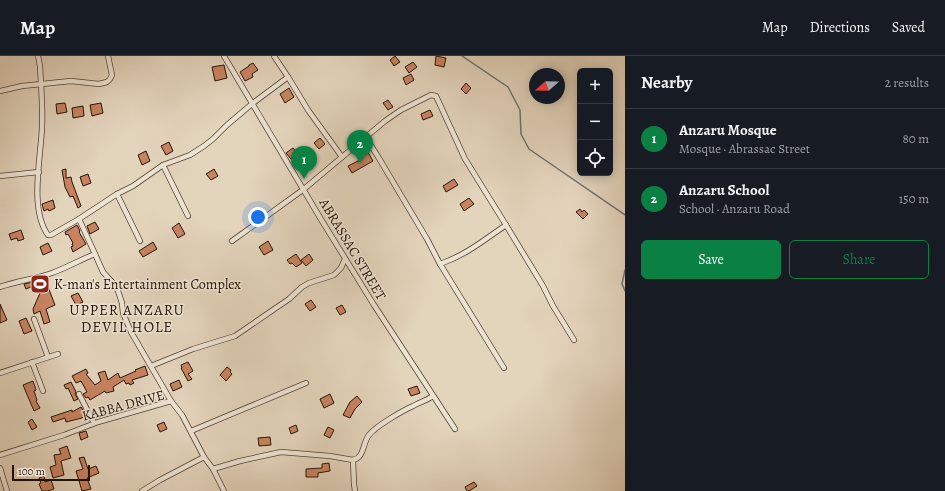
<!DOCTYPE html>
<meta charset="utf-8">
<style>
body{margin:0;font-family:Alegreya,serif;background:#20242c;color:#f1f3f6}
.controls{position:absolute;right:12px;top:12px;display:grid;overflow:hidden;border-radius:6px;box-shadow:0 2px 10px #0003}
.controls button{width:36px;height:36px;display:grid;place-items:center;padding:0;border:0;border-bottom:1px solid #363941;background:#171b24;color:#f1f3f6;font:20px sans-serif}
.compass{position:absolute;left:529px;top:12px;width:36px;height:36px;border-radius:50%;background:#171b24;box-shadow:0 2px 10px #0003;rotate:250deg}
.scale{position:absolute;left:12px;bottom:10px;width:78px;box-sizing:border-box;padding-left:4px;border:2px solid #261205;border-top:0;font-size:11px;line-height:14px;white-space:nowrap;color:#261205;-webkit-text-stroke:3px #ede3d3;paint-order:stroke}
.you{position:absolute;left:258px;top:161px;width:14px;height:14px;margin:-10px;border:3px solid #fff;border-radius:50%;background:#1a73e8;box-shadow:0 0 0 6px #1a73e833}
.badge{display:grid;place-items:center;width:26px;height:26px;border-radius:50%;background:#0b8043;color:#fff;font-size:13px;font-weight:700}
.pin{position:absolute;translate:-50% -33px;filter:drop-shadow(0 1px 2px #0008)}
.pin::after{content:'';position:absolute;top:21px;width:14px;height:12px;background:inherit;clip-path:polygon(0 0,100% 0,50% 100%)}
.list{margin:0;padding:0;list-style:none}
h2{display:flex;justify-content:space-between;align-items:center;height:52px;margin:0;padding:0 16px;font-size:17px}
h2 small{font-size:13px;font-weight:400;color:#9ea1a6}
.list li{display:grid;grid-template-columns:26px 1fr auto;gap:12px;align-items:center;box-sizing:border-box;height:60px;padding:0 16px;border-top:1px solid #363941}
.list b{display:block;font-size:15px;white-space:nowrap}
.list p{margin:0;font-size:13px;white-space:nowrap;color:#9ea1a6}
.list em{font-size:13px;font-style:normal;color:#9ea1a6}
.actions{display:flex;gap:8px;padding:12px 16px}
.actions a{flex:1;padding:9px 0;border:1px solid #0b8043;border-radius:6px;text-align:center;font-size:14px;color:#0b8043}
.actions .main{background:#0b8043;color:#fff}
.icon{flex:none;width:22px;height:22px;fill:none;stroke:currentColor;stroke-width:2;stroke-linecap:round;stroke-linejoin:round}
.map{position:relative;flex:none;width:625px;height:435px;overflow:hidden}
header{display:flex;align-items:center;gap:24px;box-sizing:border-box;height:56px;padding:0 20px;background:#171b24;border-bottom:1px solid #363941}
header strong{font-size:19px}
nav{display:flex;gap:22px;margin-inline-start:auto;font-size:14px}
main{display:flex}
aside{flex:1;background:#171b24}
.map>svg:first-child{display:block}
</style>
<header>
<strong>Map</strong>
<nav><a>Map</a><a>Directions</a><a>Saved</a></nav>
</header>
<main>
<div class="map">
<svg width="625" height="435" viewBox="0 0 625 435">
<rect width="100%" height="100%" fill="#e3d4bc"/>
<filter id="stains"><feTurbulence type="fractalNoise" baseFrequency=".005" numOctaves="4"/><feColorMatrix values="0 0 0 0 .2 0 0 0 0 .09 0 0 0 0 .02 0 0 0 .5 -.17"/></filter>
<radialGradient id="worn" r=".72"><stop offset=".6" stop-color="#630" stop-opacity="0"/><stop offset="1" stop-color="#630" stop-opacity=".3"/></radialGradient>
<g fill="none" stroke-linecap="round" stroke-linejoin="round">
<g stroke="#6a7472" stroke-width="1.5">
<path d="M462,0L508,31L520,54L521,78L529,93L625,159"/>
<path d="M625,214L622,228L625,235"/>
</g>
</g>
<g fill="#c7835f" stroke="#261205">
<path d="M395,0L400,6L394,10L390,4Z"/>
<path d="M436,0L446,2L444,11L435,9Z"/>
<path d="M413,6L417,11L409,17L405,11Z"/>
<path d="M253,7L258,14L252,18L253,21L245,25L240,16L249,10V9Z"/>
<path d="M224,9L227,22L215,25L212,11Z"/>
<path d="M411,18L414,24L406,29L403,22Z"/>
<path d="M466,27L471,32L466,38L461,33Z"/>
<path d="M289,32L294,41L285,47L280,38Z"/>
<path d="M388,44L393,51L388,54L383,47Z"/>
<path d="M65,47L67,56L57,58L56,48Z"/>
<path d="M101,47L103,57L92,60L90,49Z"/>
<path d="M83,50L84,60L73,62L72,52Z"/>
<path d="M430,54L433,60L423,64L421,58Z"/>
<path d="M320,82L325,88L319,93L314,87Z"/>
<path d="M169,86L173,95L166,99L161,90Z"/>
<path d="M364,89L373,105L352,117L348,110L362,103L357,93Z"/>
<path d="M293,92L298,98L291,103L286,97Z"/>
<path d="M146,95L150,105L142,109L138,99Z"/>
<path d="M66,113V122L71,121L72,126L81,150L78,152L73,140L70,141L65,131L62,114Z"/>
<path d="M214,113L218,120L211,124L206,118Z"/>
<path d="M88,118L91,127L83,130L80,121Z"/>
<path d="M454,123L458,129L446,136L443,130Z"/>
<path d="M469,142L474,148L464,155L460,148Z"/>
<path d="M53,144L55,152L49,155L48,153L44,155L42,148Z"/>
<path d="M580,153L582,156L584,154L588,158L583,163L576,156Z"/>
<path d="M95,166L99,173L90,178L87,170Z"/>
<path d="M179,167L185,178L178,182L172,172Z"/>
<path d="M77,169L80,175L79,176L86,188L73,196L71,191L73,190L72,188L73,187L68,178L66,179L65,176Z"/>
<path d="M21,174L24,183L18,185L17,182L11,184L9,178Z"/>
<path d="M268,185L273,194L264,199L259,191Z"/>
<path d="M153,186L157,193L143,201L139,195Z"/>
<path d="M48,187L52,195L43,199L40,191Z"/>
<path d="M296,198L302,207L296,211L292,207L290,208L287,204Z"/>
<path d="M309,198L313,204L306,210L301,204Z"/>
<path d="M45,223L55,249L46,253L50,266L44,268L40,255L34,258L33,253L40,237L37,228L26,233L24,228Z"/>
<path d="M78,237L83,246L76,249L71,240Z"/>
<path d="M311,244L316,251L310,255L305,248Z"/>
<path d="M0,248L7,264L0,267Z"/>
<path d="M342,249L346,256L340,259L336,252Z"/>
<path d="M26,262L32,275L24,278L19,265Z"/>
<path d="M188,306L193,315L188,318L192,323L188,325L181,312H182L181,309Z"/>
<path d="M145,310L148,319L132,324L134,327L130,329L129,327L126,328L124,324L113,331L114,335L106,337L105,335L90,344L88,341L86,342L83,338L87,336L81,325L76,327L72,320L86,313L88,317L86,318L95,329L101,325L98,317L105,315L108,324L118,317L120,322L136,315L135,314Z"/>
<path d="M227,311L231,314L230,316L232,318L226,325L220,319Z"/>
<path d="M179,324L182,331L173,335L170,328Z"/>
<path d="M33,325L36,334L34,335L37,344L36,345L40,352L34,355L23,329Z"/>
<path d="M71,326L76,336L75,338L78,343L74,345L68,332L66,333L64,329Z"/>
<path d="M417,330L420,337L411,340L408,333Z"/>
<path d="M330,338L334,347L324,352L320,343Z"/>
<path d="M357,340L362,346L355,353L350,362L343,359L350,346Z"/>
<path d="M81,351L86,359L82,362L66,366L65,362L53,366L51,361L72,354V356Z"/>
<path d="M32,363L37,371L32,374L28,366Z"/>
<path d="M164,366L167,373L160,376L157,369Z"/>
<path d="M296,369L298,375L291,378L289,372Z"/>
<path d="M328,371L334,374L330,382L324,379Z"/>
<path d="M86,375L88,381L81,384L79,377Z"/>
<path d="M270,381L271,389L259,390L258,382Z"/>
<path d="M67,390L71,402L61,405L64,419L53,422L50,411L56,409L54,399L61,398L59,393Z"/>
<path d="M84,401L88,413L96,410L99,417L87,422L91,433L82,435L76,415L83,413L79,402Z"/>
<path d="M329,407L330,415L318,417V421H306V413L322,412V408Z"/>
<path d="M44,420L45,426L51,424L54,433L48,435H42L39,428L41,427L39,422Z"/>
<path d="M474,426L477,430L469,435H467L465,431Z"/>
</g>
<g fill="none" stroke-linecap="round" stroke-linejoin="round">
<defs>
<g id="minor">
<path d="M38,0L40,10C41,30 43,51 42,71C41,101 29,153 48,179H51L79,163L117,138L133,130L163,109L190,99L204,90L213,83L227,69L253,47L288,21"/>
<path d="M224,0L322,165L374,249L455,373"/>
<path d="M274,0L288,21L308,54L342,101"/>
<path d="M0,35L22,30L61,26L71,25L99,28L107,26L110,23L112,19L108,0"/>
<path d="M366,82L377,99L427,183L440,208C466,199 484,184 506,169"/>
<path d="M163,109L188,160"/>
<path d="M0,120L39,116"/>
<path d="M117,138L140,185"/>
<path d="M232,185L304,133L385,65L401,54L431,39L436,40L465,103L506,169L543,230L553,250L574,284"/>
<path d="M95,198L103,216L114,228L118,235L122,247L123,257L131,276L171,345L182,359L204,401L213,413L240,405L281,396L330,400L353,404"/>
<path d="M440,208L504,312"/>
<path d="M0,231C17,225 35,223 52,217C66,212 80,204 95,198L79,163"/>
<path d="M34,263L48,301"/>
<path d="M32,306L43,335"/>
<path d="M151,310L193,293L235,280L289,243L302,231L309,227L334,219L341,212L345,203"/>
<path d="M0,317L58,298"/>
<path d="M79,338L94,367"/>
<path d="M191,375L306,327"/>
<path d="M0,399L64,379L98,366L171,345"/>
<path d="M353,404C365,401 362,388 369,379C376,370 402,355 413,350C420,346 426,345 433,340"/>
<path d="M353,404L354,428L355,435"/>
<path d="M0,412L7,435"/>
<path d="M213,413L224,435"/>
<path d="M142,435L160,424L204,401"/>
</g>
</defs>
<use href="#minor" stroke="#554233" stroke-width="6"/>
<use href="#minor" stroke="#ede3d3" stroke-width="4.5"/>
</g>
<defs>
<symbol id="stadium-square" viewBox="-11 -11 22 22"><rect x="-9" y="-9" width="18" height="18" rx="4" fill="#8f2418" stroke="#ede3d3"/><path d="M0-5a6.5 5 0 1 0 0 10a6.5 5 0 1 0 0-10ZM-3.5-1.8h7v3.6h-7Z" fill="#fff"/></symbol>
</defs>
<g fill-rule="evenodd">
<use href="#stadium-square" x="29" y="217" width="22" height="22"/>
</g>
<g text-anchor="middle" stroke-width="3" stroke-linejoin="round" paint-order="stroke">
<g font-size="14" fill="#261205" stroke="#ede3d3">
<text transform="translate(353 193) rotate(59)" y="5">ABRASSAC STREET</text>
<text transform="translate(123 349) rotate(-15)" y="5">KABBA DRIVE</text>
</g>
<g font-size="14" fill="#261205" stroke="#ede3d3" text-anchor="start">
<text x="54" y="233">K-man's Entertainment Complex</text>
</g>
<g font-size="15" letter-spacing="1" fill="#261205" stroke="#ede3d3">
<text x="127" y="259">UPPER ANZARU<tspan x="127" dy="17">DEVIL HOLE</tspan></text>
</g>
</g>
<rect width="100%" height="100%" filter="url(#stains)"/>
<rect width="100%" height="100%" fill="url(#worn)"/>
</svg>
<div class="controls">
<button>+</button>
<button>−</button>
<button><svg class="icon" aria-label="locate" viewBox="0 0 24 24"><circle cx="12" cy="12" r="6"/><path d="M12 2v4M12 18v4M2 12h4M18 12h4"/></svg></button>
</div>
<svg class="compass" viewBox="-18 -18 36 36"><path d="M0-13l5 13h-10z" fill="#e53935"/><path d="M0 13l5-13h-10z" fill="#9ea1a6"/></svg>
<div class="scale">100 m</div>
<div class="you"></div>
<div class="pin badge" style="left:304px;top:123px">1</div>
<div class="pin badge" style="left:360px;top:107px">2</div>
</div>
<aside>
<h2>Nearby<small>2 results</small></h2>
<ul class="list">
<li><span class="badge">1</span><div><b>Anzaru Mosque</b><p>Mosque · Abrassac Street</p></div><em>80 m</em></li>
<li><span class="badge">2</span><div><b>Anzaru School</b><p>School · Anzaru Road</p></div><em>150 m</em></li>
</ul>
<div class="actions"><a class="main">Save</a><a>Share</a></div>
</aside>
</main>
